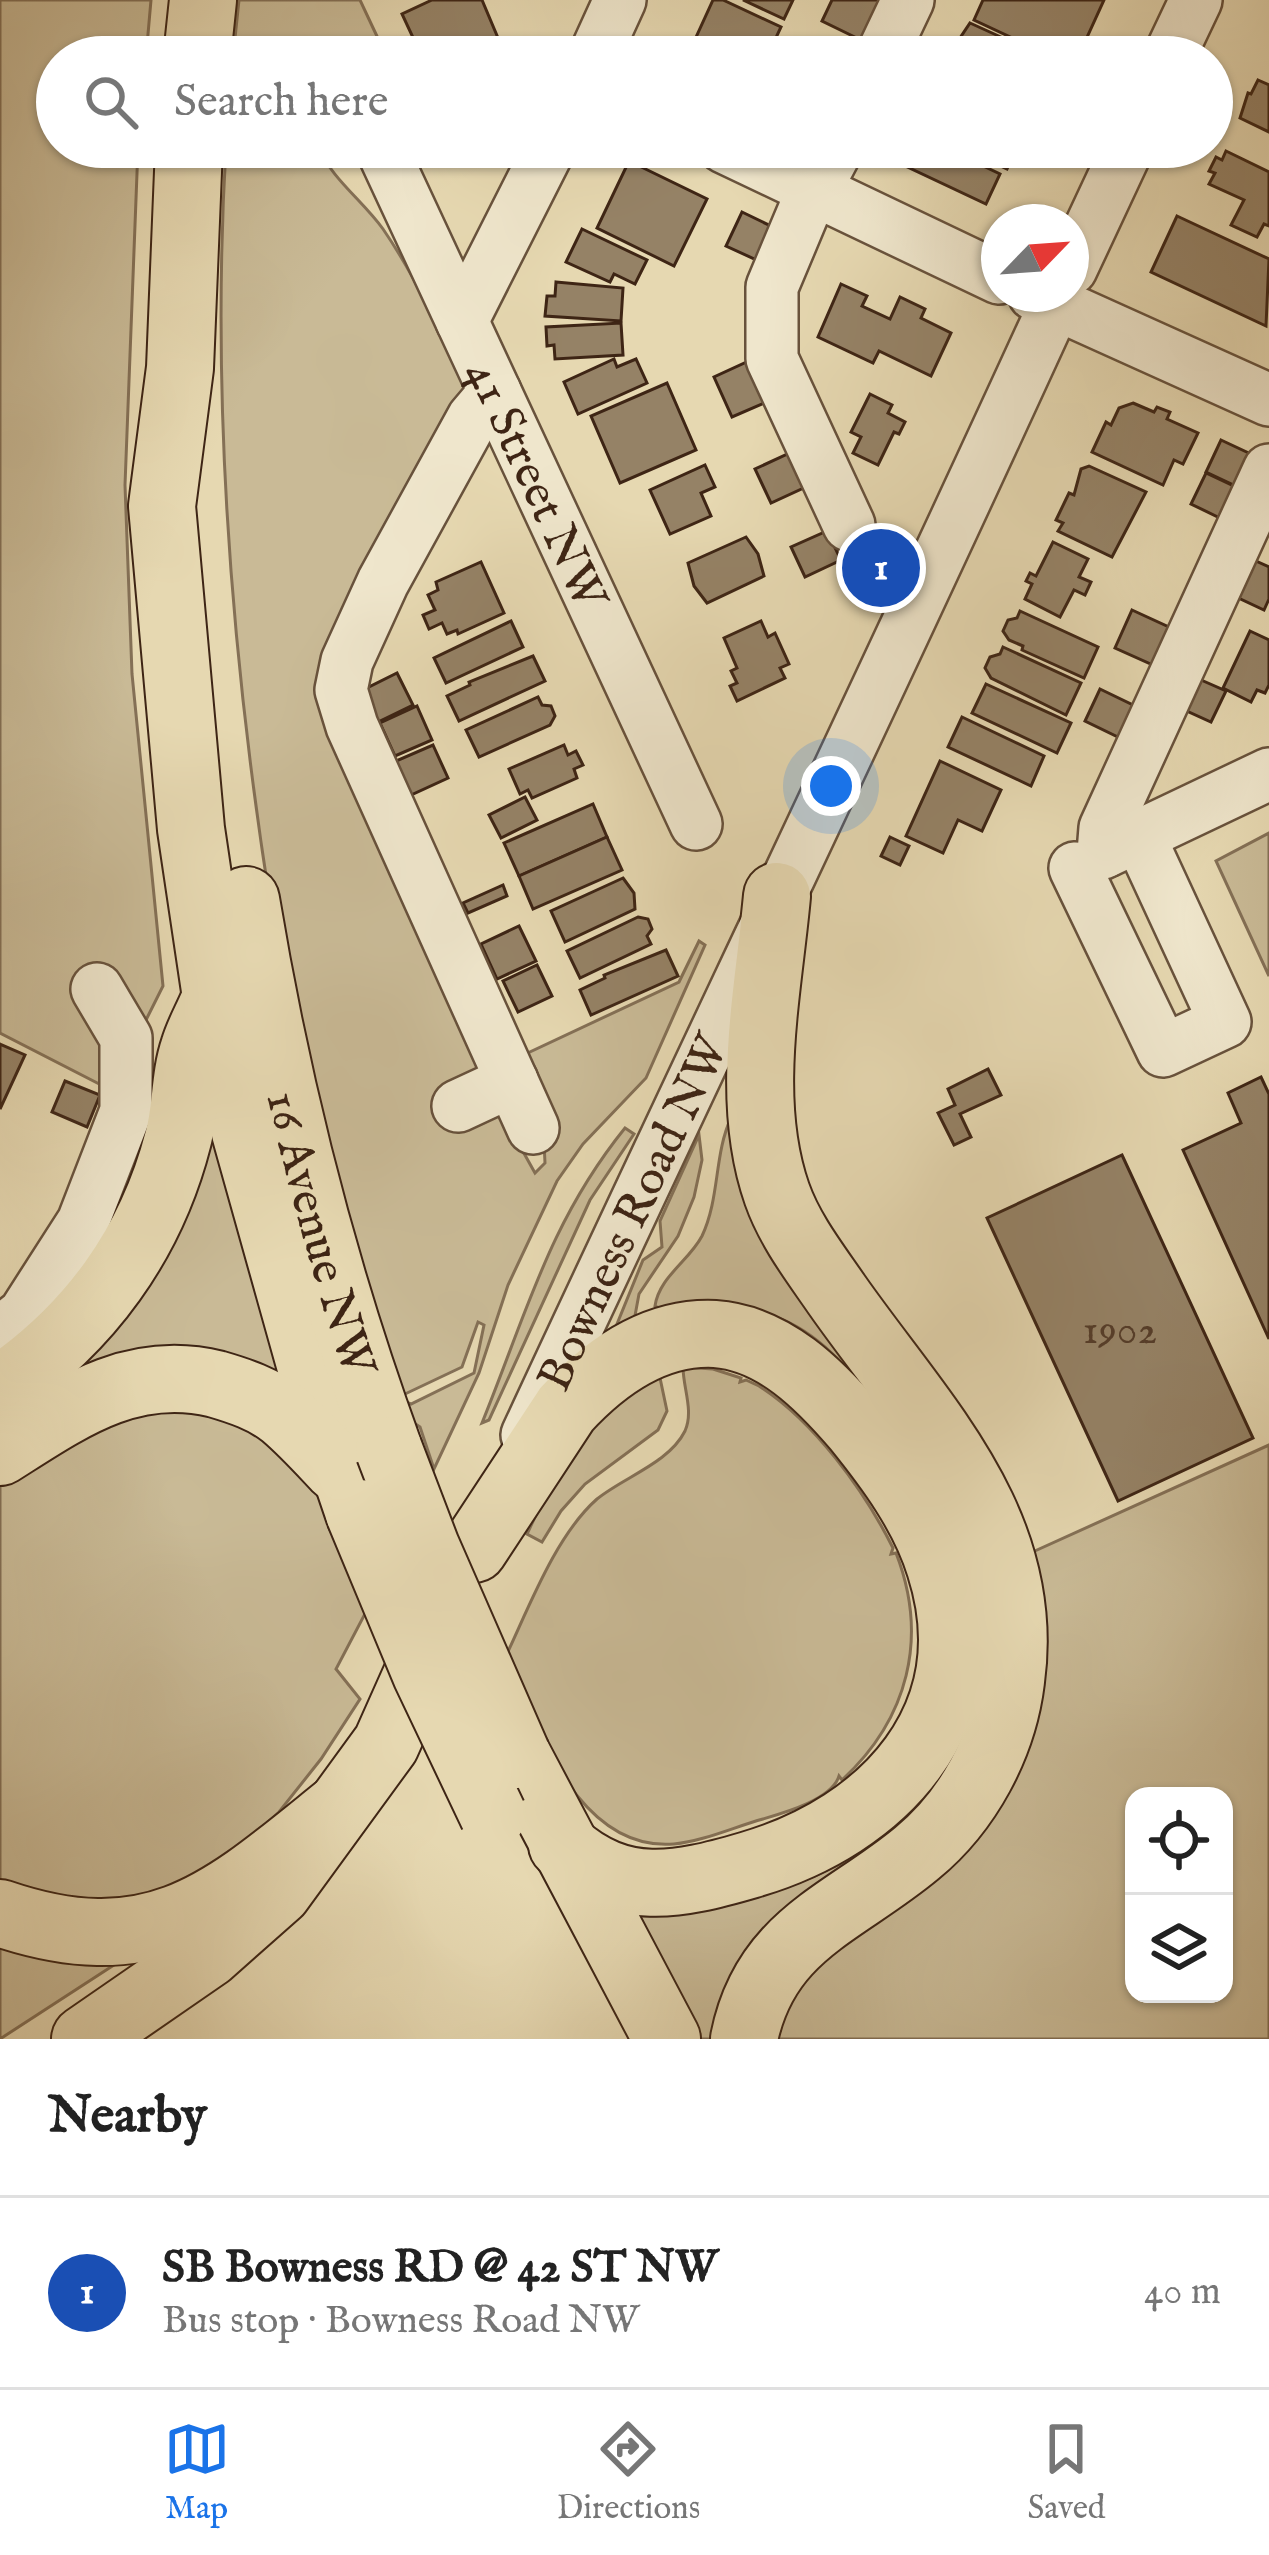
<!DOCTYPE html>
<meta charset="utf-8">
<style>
body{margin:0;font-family:"IM FELL English",serif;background:#f6f6f6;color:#222}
.controls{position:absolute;right:36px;bottom:36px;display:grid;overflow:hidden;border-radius:24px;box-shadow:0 3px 9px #0004}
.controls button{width:108px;height:108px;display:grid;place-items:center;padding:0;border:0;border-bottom:3px solid #e0e0e0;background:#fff;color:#222;font:60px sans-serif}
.compass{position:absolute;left:981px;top:204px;width:108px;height:108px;border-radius:50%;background:#fff;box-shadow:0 3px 9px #0004;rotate:65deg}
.you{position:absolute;left:831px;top:786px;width:42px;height:42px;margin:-30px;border:9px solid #fff;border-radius:50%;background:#1a73e8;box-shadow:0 0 0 18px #1a73e833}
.badge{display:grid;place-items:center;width:78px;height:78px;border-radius:50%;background:#1a73e8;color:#fff;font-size:39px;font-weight:700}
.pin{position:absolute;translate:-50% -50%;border:6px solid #fff;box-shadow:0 3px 12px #0006}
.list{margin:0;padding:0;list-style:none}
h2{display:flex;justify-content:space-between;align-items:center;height:156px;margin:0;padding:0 48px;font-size:51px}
h2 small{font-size:39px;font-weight:400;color:#767676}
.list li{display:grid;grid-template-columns:78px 1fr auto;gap:36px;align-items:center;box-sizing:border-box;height:192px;padding:0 48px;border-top:3px solid #e0e0e0}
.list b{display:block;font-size:45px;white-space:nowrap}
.list p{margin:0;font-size:39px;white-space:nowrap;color:#767676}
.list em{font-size:39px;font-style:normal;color:#767676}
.icon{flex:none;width:66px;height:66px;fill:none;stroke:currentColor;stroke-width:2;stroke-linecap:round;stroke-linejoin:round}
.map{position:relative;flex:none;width:1269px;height:2039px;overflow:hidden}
.search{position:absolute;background:#fff;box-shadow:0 3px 9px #0004;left:36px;right:36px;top:36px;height:132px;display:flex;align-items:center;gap:30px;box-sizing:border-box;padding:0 42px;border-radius:66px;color:#767676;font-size:45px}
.sheet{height:348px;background:#fff}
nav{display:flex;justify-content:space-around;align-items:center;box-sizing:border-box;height:168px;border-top:3px solid #e0e0e0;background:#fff;font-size:33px;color:#767676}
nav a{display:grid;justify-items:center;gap:6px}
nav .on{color:#1a73e8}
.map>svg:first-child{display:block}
</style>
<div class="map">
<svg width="1269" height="2039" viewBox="0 0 1269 2039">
<rect width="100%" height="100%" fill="#e6d8b1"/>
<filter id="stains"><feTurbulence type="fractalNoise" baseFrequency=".00167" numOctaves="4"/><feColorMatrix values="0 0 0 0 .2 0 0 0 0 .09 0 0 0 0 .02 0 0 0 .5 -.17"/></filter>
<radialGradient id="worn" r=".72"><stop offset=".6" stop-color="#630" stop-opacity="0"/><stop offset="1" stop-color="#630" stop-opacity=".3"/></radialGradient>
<g fill="#c9ba96" stroke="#847056" stroke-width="3" fill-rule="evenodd">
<path d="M0,0H151L146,57H57V147H138L125,485L132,674L163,986L111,1090L0,1033Z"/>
<path d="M239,0H360L382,47L371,57H233Z"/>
<path d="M226,147H318C332,179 363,201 383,229C418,280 442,335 467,391L347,642L497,1105L535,1173L545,1163L544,1142L515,1059L679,982L699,941L705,945L646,1078L583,1144L557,1181L508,1285L479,1373L434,1469L420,1427L414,1423L406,1402L411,1404L474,1373L484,1325L478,1322L462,1367L405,1394L403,1399L375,1333L270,902C231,653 211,398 226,147Z"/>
<path d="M1269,833V976L1216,861Z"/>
<path d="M731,1118L885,1412C856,1378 822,1334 778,1318C753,1309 694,1312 664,1310L655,1306C659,1277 689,1261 702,1236C720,1198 714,1154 731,1118Z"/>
<path d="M212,1120L287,1372L37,1392Z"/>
<path d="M625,1128L634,1134L590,1200L489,1420L482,1423C526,1315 549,1222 625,1128Z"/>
<path d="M699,1135L702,1160L694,1197L678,1236L639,1294L634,1321L617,1324L643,1260L662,1247L660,1221Z"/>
<path d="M683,1367L713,1369L741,1378L740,1382L746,1380L759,1386C814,1421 864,1490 893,1548L891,1554L896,1553C929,1638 908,1719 842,1780L839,1776C832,1799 787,1812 763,1819C734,1827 704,1841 674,1844C579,1852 538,1729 504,1660C528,1610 555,1536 597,1499C624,1477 669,1463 685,1431C694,1411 683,1388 683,1367Z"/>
<path d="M651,1373L660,1378L667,1411L658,1430L585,1484L561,1511L542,1542L527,1534L573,1437Z"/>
<path d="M160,1402L265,1432L323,1496L367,1610L336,1669L360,1699L321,1759L279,1812L227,1859L185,1886L87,1906L0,1888V1480L110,1411Z"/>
<path d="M1269,1445V2039H766L784,1993L933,1873L1026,1555ZM1134,1796H1224V1994H1134Z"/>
<path d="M866,1850L873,1859L715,2039H694L637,1916C710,1918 803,1887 866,1850Z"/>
<path d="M0,1939L117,1963L0,2039Z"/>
</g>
<g fill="#958266" stroke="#3e2515" stroke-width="3">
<path d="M432,0H482L498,38L458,57H422L402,14Z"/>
<path d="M713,0H723L781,27L767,57H687Z"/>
<path d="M743,0H793L784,19Z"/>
<path d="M832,0H881L865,42L822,21Z"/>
<path d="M983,0H1104L1078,57H1053L974,20Z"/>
<path d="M970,23L1014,43L1039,57H954V47Z"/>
<path d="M1258,80L1269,85V132L1240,118L1248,93L1251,94Z"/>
<path d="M906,147H943L1000,174L986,204L899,163Z"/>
<path d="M960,147H1017L1007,169Z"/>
<path d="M1226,151L1269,172V226L1264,224L1257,237L1231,225L1244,200L1209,184L1215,173L1209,171L1216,157L1222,160Z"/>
<path d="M629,161L707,199L674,266L597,228Z"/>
<path d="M742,212L779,230L763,263L726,246Z"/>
<path d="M1177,216L1269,259L1266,326L1151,272Z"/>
<path d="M582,229L647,260L635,284L614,274L610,282L566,262Z"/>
<path d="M556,282L623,288L621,321L545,316L547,296H555Z"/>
<path d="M841,284L867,296L862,306L890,319L900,297L925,309L921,318L951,333L931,376L879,351L873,363L818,337Z"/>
<path d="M621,323L623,355L555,359L554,345L547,346L546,327Z"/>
<path d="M614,359L617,367L636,359L647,383L578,414L564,382Z"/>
<path d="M751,360L769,401L732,417L714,377Z"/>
<path d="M667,383L696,450L620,483L591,416Z"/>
<path d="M870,394L892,405L888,413L905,422L899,434L894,432L878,465L853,453L861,437L851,432Z"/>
<path d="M1133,403L1154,412L1157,407L1170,412L1167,419L1198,433L1183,464L1174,460L1163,485L1092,452L1106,422L1111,425L1119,408Z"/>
<path d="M1221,440L1255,456L1240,488L1206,472Z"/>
<path d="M794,451L810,485L771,503L755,469Z"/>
<path d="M705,465L715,487L701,493L711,516L670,534L650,490Z"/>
<path d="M1089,466L1146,492L1112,557L1058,531L1063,523L1056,520L1069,493L1074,495L1081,469Z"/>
<path d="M1206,473L1240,489L1224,520L1191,504Z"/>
<path d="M827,531L841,560L805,577L791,547Z"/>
<path d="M746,537L758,554L764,576L707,603L694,586L688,563Z"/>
<path d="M1053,542L1088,559L1079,577L1091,582L1085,595L1074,590L1060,617L1025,599L1032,584L1026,581L1030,573L1036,576Z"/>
<path d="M1247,557L1269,567V599L1264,610L1230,594Z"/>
<path d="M481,562L504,613L458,634L457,630L447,634L442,623L429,629L423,615L435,610L428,595L438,590L436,582Z"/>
<path d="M1132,610L1171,628L1153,665L1115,648Z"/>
<path d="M1020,611L1098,647L1084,678L1022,650L1023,646L1009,640L1003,631L1008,620L1017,618Z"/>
<path d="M511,621L523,647L446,683L434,658Z"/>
<path d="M761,621L768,637L775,633L789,664L780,668L785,678L737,701L730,686L737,683L731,671L737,668L724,638Z"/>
<path d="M1250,631L1269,640V685L1265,693L1257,690L1251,702L1223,688Z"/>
<path d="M1003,647L1081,683L1066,715L991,678L985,668L990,657L1000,654Z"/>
<path d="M533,656L545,681L459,721L447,696L470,685L469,682Z"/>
<path d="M397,673L413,705L378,722L363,690Z"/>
<path d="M1192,676L1226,691L1211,722L1178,707Z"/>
<path d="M986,684L1071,723L1057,753L972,713Z"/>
<path d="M1100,689L1135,706L1120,738L1085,721Z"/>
<path d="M538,697L542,705L551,706L555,716L550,725L479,757L466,730Z"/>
<path d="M417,706L432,740L395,756L380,723Z"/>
<path d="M962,717L1044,756L1031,786L948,747Z"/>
<path d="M433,745L448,778L411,795L396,761Z"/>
<path d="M564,745L568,755L576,751L583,765L574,769L577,778L532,798L528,790L520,794L509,769Z"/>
<path d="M940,761L1001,790L982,831L958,820L943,853L906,836Z"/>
<path d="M525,797L537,820L501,838L489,815Z"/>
<path d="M593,804L607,837L519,876L504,843Z"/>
<path d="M607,837L622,870L533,909L519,876Z"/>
<path d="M890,837L909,846L900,865L881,856Z"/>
<path d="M623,878L634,893L635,909L565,942L551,911Z"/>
<path d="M503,885L507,896L468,913L463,903Z"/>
<path d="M638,917L648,919L652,929L647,936L651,944L580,978L567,951Z"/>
<path d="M519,926L536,961L497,979L481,944Z"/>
<path d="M666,950L678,976L591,1015L580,990L605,978L604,975Z"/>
<path d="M537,965L552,996L518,1012L503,981Z"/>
<path d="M0,1044L25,1055L0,1109Z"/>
<path d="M988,1069L1001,1095L960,1114L971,1137L954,1145L938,1113L955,1105L948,1089Z"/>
<path d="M1261,1077L1269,1094V1339L1183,1150L1241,1123L1228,1093Z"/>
<path d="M65,1081L100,1095L87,1127L52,1112Z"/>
<path d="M1122,1155L1253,1438L1118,1501L987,1218Z"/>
</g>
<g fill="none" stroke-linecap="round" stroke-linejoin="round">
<defs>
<g id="minor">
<path d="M594,57L620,0"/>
<path d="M881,57L908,0"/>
<path d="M1169,57L1196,0"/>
<path id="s1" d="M381,147L696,824"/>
<path d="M724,147L999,278"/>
<path d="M838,147L803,213L772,287V359L849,525"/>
<path d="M1071,269L1128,147"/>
<path d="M1034,294L1269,400"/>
<path d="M462,321L550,147"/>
<path d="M495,392L473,418L383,582L347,661L341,690L352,726L533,1128"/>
<path d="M1107,851L1269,774"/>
<path d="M1103,853L1105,828L1269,470"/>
<path d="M1075,868L1163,1051L1225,1022L1139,836"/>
<path d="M458,1106L512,1081"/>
<path d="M0,1333L24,1314L83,1222L126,1111V1038L97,989"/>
<path id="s2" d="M527,1435C704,1054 886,676 1060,294"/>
</g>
<path id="major" d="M85,2039L208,1954L278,1892L386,1744L440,1623"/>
<g id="highway">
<path d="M197,57L203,0"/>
<path d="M189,147L180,368L162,506L191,829L216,997L245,1132L317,1389L359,1513"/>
<path id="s3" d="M246,900C277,1087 324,1272 389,1450"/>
<path d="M0,1389C89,1329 151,1244 178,1139C186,1110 184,1077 194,1048C198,1034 206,1020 212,1006"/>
<path d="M0,1452C68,1409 131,1363 216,1384C240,1391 264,1399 284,1415C303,1431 320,1450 337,1468"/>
<path d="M474,1549L566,1409C605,1367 655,1331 715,1334C774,1338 820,1385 856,1427C890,1469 924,1515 940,1567C988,1716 884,1826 749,1865C677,1886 622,1898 562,1845"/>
<path d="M517,1755L667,2039"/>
<path d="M0,1913C155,1966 223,1901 337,1809"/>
<path d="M744,2039C765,1934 844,1914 917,1853C968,1811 1003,1746 1011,1681C1033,1522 921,1415 837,1295C815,1263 790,1231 777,1194C744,1100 768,993 777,896"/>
</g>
</defs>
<use href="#minor" stroke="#68523c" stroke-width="56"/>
<use href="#major" stroke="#3e2515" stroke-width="70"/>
<use href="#highway" stroke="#3e2515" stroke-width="70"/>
<use href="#minor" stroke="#efe6cc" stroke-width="51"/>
<use href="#major" stroke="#e6d8b1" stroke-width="66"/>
<use href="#highway" stroke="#e6d8b1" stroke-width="66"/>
<defs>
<g id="highway-bridge">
<path d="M389,1450L426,1547L517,1755"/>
<path d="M359,1513L426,1674L493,1815"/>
</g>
</defs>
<use href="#highway-bridge" stroke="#3e2515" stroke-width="70" stroke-linecap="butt"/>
<use href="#highway-bridge" stroke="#e6d8b1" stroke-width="66"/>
</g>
<g text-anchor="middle" stroke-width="9" stroke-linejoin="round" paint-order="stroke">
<g font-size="42" fill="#543c29">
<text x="1120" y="1343">1902</text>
</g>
<g font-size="48" fill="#3e2515" stroke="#efe6cc">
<text dy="17" stroke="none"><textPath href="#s1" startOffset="372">41 Street NW</textPath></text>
<text dy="17" stroke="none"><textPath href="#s2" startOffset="246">Bowness Road NW</textPath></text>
<text dy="17" stroke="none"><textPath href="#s3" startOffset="342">16 Avenue NW</textPath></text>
</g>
</g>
<rect width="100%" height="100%" filter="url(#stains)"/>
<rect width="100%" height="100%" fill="url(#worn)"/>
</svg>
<div class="controls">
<button><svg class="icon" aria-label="locate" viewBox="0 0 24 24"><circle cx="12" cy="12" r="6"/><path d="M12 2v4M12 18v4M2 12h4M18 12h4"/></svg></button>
<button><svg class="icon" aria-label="layers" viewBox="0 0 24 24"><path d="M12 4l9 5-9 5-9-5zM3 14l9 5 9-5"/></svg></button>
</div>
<svg class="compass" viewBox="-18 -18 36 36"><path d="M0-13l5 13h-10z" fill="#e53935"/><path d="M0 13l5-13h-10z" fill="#767676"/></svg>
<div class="you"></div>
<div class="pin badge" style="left:881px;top:568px;background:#1a4fb4">1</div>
<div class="search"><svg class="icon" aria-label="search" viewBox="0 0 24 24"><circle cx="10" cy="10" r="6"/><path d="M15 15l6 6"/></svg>Search here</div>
</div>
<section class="sheet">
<h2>Nearby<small></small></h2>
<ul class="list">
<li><span class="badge" style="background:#1a4fb4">1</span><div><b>SB Bowness RD @ 42 ST NW</b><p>Bus stop · Bowness Road NW</p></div><em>40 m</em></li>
</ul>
</section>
<nav>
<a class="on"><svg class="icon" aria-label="map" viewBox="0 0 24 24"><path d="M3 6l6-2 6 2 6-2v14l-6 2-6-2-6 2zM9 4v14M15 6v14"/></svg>Map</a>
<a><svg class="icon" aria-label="directions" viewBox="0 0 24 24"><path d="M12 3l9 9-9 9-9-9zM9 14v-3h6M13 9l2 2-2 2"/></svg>Directions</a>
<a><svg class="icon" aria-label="saved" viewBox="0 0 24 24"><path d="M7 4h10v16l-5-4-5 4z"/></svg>Saved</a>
</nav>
